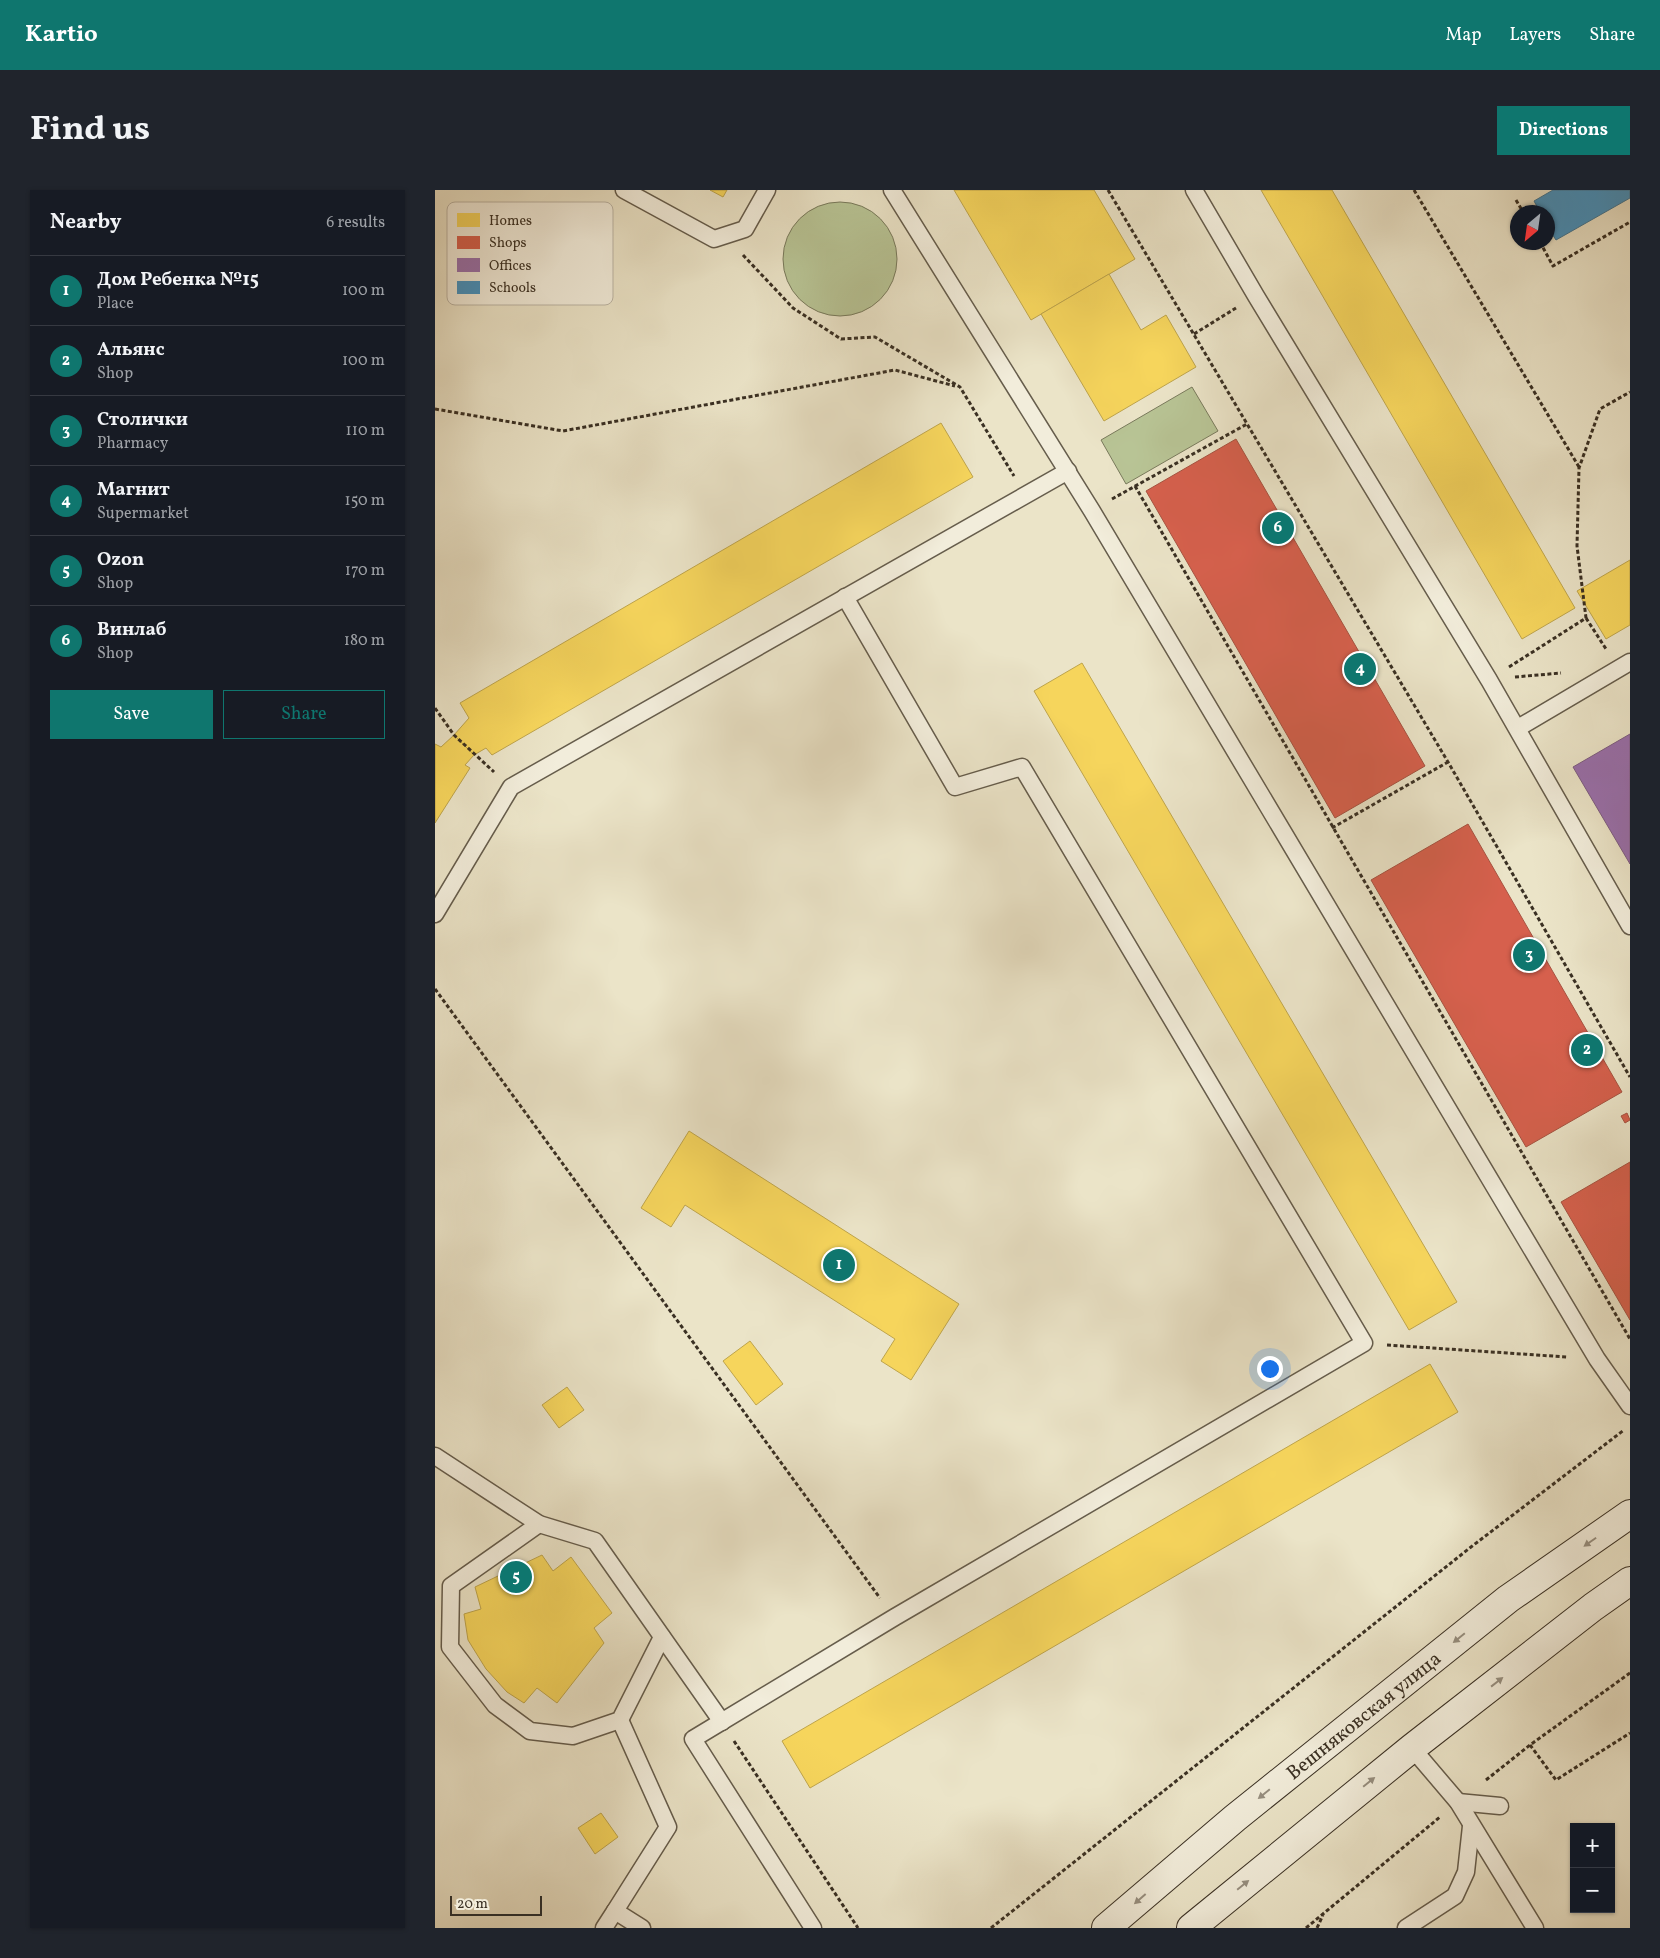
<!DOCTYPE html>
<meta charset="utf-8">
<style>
body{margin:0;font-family:Vollkorn,serif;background:#20242c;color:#f1f3f6}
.controls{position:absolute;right:15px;bottom:15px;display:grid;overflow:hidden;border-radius:0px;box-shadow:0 1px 4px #0004}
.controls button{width:45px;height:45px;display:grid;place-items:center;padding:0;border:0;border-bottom:1px solid #363941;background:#171b24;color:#f1f3f6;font:25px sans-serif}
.compass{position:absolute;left:1075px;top:15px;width:45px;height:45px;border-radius:50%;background:#171b24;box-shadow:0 1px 4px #0004;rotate:209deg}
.scale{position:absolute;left:15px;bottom:12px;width:92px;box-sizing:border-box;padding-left:5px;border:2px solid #3a3023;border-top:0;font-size:14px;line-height:18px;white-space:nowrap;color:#3a3023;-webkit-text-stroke:4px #f2eddb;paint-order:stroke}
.you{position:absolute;left:834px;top:1178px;width:18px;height:18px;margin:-12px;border:4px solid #fff;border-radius:50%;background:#1a73e8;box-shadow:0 0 0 8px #1a73e833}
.badge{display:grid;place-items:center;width:32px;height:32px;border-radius:50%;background:#0f766e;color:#fff;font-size:16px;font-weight:700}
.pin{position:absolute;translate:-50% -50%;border:2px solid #fff;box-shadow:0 1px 5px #0006}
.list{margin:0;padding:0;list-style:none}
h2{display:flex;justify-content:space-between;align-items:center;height:65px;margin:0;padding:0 20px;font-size:21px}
h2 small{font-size:16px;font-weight:400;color:#9ea1a6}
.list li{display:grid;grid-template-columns:32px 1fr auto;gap:15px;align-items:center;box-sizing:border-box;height:70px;padding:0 20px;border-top:1px solid #363941}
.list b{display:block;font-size:19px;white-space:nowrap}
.list p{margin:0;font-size:16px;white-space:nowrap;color:#9ea1a6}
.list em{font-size:16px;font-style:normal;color:#9ea1a6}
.actions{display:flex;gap:10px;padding:15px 20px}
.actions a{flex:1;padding:11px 0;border:1px solid #0f766e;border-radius:0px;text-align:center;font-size:18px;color:#0f766e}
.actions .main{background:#0f766e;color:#fff}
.map{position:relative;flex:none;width:1195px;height:1738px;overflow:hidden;border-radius:0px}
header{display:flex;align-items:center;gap:30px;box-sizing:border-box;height:70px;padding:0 25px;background:#0f766e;color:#fff}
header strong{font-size:24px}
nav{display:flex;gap:28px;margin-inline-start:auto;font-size:18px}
.intro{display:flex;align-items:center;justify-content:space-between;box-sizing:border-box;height:120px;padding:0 30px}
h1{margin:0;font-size:35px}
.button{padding:12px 22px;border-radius:0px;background:#0f766e;color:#fff;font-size:18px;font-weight:700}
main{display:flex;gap:30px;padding:0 30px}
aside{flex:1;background:#171b24;border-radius:0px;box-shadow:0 1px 4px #0004}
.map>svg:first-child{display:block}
</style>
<header>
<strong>Kartio</strong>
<nav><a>Map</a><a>Layers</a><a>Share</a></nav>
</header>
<div class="intro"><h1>Find us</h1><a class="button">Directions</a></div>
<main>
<aside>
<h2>Nearby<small>6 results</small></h2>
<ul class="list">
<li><span class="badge">1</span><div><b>Дом Ребенка №15</b><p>Place</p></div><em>100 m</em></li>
<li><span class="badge">2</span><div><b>Альянс</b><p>Shop</p></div><em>100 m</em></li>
<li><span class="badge">3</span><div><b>Столички</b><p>Pharmacy</p></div><em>110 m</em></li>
<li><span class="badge">4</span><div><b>Магнит</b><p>Supermarket</p></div><em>150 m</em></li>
<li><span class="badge">5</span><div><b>Ozon</b><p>Shop</p></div><em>170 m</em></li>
<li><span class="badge">6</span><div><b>Винлаб</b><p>Shop</p></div><em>180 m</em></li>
</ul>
<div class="actions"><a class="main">Save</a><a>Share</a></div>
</aside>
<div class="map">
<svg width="1195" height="1738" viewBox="0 0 1195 1738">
<rect width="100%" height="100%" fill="#ebe4c8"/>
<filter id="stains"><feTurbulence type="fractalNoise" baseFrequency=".004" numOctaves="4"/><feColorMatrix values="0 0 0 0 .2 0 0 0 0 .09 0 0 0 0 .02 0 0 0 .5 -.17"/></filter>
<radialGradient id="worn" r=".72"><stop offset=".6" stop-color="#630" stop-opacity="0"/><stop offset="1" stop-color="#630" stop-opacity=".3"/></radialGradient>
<g fill="#b8c495" stroke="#797a5c">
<circle cx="405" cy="69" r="57"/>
<path d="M757,197L783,241L691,294L666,250Z"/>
</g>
<g fill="#f6d55c" stroke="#bea44b">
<path d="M275,0H292L288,7Z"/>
<path d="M519,0H659L700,69L596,130Z"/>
<path d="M826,0H897L1140,418L1087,449Z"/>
<path d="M674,84L706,140L731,125L761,177L669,231L606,124Z"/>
<path d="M506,233L538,287L57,565L51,558L39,565L19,545L34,528L25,513Z"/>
<path d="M1195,370V435L1171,449L1142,401Z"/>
<path d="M647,473L1022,1112L974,1140L599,501Z"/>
<path d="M19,545L39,565L30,575L35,578L0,633V554L6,557Z"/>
<path d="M254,941L524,1114L476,1190L446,1171L460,1149L250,1015L236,1037L206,1018Z"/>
<path d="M315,1151L348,1194L321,1215L288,1171Z"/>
<path d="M995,1174L1023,1222L375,1598L347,1551Z"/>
<path d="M132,1197L149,1220L124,1238L107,1215Z"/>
<path d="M107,1365L118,1381L136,1367L177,1423L159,1438L169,1453L122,1513L102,1498L89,1513L72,1502L51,1479L33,1450L29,1424L46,1419L40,1397Z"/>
<path d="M166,1623L183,1647L160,1664L143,1638Z"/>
</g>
<g fill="#d6604d" stroke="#a75240">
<path d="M801,249L990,576L900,628L711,301Z"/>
<path d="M1033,634L1187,902L1091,957L936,690Z"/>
<path d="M1192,923L1195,930L1190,933L1186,926Z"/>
<path d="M1195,972V1130L1126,1012Z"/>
</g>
<path fill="#9970ab" stroke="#7c5d82" d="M1195,544V674L1138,577Z"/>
<path fill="#4393c3" stroke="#407593" d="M1118,0H1195V8L1121,50L1112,36V22H1105L1099,11Z"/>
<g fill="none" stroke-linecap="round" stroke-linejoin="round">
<defs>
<g id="service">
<path d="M189,0L279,49L310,39L332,0"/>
<path d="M457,0L657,321L1162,1169L1195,1216"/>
<path d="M759,0L821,106L1054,490L1195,736"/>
<path d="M1083,538L1195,472"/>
<path d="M0,724L76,597L633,281"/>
<path d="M0,1266L104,1334L160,1351L287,1532"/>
<path d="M104,1334L16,1396L15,1457L60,1515L95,1541L138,1546L185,1530L227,1447"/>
<path d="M185,1530L233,1637L180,1721L207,1738"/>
<path d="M977,1558L1023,1612L1100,1738"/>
<path d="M1023,1612L1065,1616"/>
<path d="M169,1738L180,1721"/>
<path d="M378,1738L258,1549L460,1427L929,1153L587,577L520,597L410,407"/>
<path d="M971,1738L1020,1706L1031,1682L1036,1636"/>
</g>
<g id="secondary">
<path id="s1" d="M671,1738L800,1628L1073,1409L1195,1324"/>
<path d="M756,1738L977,1558L1158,1417L1195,1391"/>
</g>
</defs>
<use href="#service" stroke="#665d4c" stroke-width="19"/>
<use href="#secondary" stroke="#3a3023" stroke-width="30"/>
<g stroke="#3a3023" stroke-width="3" stroke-dasharray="4 2.5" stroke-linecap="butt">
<path d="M673,0L1013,572L1195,887"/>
<path d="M979,0L1144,277"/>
<path d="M1081,10L1088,22"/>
<path d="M1105,52L1118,76L1195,32"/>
<path d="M308,65L358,118L406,149L440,147L525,197L579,286"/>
<path d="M759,144L801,118"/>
<path d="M0,219L128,241L460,180L520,196"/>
<path d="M700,296L1195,1149"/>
<path d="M677,309L812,234"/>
<path d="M1151,428L1171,459"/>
<path d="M1074,477L1151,428L1142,356L1144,278L1165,219L1195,202"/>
<path d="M1080,487L1126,483"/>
<path d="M0,518L19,545L59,582"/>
<path d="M897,638L1013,572"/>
<path d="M0,799L445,1408"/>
<path d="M952,1155L1132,1167"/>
<path d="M299,1551L423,1738"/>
<path d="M1095,1555L1121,1590L1195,1543"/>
<path d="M1051,1590L1095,1555L1195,1483"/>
<path d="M556,1738L1036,1357L1189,1240"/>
<path d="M871,1738L1005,1627"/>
<path d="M882,1738L888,1725"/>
</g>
<use href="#service" stroke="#f2eddb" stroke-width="16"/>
<use href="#secondary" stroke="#f2eddb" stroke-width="28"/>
</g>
<defs><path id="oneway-solid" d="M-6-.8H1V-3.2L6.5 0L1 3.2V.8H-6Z" transform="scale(1.25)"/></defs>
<g fill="#968e7f">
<use href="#oneway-solid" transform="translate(1155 1352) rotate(145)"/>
<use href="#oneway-solid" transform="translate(1024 1448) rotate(141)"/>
<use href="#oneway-solid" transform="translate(1062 1492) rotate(-38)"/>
<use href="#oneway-solid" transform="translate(934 1592) rotate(-39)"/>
<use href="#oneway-solid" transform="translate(829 1604) rotate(141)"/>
<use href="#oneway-solid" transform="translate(808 1695) rotate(-39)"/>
<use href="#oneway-solid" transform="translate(705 1709) rotate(139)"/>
</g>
<g text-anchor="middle" stroke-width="5" stroke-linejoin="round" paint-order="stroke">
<g font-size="20" fill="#3a3023" stroke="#f2eddb">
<text dy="7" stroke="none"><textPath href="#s1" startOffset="334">Вешняковская улица</textPath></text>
</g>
</g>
<rect x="12" y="12" width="166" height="103" rx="8" fill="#f2eddb" stroke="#bbb4a4" stroke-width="1"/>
<rect x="22" y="23" width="23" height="14" fill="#f6d55c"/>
<rect x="22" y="46" width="23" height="13" fill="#d6604d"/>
<rect x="22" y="68" width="23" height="14" fill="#9970ab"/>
<rect x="22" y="91" width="23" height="13" fill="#4393c3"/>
<g font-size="14" fill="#3a3023">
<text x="54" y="35">Homes</text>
<text x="54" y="57">Shops</text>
<text x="54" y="80">Offices</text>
<text x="54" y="102">Schools</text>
</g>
<rect width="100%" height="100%" filter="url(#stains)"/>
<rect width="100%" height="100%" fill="url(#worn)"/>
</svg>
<div class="controls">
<button>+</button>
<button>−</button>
</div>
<svg class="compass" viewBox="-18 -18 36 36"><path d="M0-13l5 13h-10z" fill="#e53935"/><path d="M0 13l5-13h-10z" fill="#9ea1a6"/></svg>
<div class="scale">20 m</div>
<div class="you"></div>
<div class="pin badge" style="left:404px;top:1075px">1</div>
<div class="pin badge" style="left:1152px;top:860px">2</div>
<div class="pin badge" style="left:1094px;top:765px">3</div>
<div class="pin badge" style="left:925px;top:479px">4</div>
<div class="pin badge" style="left:81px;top:1387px">5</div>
<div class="pin badge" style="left:843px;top:338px">6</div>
</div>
</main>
